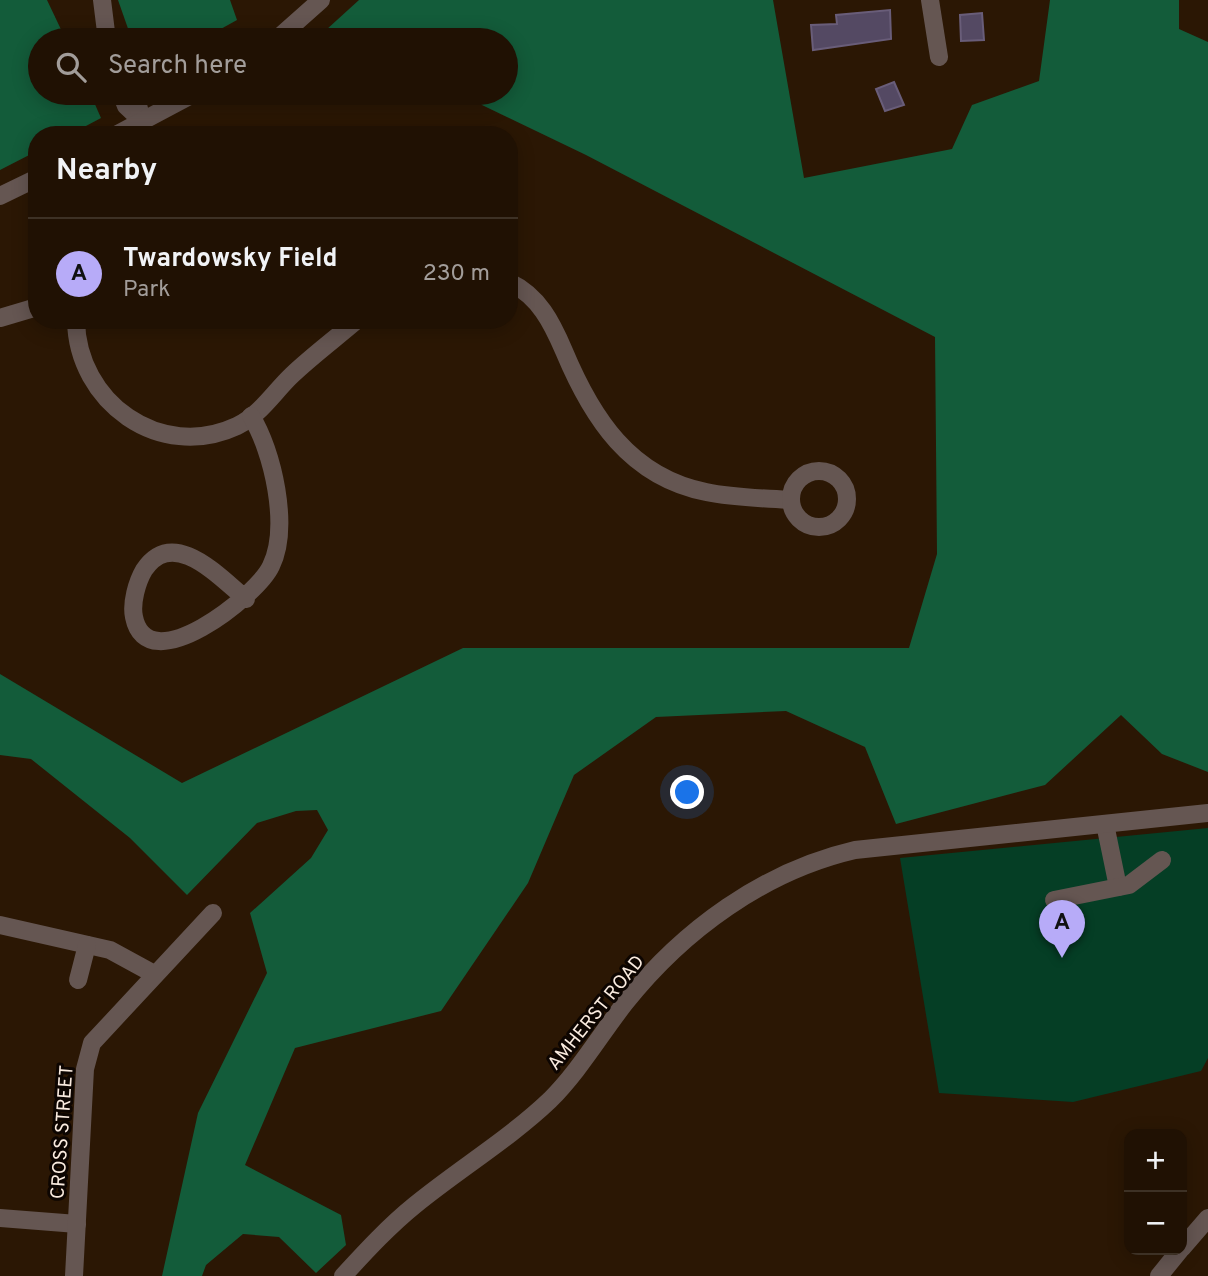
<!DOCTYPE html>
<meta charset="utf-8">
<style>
body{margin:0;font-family:Overpass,sans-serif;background:#2d1f12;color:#f1f3f6}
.controls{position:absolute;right:21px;bottom:21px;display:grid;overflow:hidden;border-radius:14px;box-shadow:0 4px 18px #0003}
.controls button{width:63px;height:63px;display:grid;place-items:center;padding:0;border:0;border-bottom:2px solid #3d3125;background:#201103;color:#f1f3f6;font:35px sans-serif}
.you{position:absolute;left:688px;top:793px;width:24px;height:24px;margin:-18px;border:5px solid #fff;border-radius:50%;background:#1a73e8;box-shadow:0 0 0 10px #1a73e833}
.badge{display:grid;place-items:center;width:46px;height:46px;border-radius:50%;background:#b7abf8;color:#111;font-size:23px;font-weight:700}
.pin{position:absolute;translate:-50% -58px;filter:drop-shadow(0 2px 4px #0008)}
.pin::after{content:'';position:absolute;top:37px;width:24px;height:21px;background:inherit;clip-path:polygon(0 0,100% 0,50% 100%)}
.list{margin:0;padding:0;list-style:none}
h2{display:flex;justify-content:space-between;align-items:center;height:91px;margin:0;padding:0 28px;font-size:30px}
h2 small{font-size:23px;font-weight:400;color:#a29d9a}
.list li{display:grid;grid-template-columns:46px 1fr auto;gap:21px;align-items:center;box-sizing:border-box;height:112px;padding:0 28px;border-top:2px solid #3d3125}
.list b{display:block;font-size:26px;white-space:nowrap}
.list p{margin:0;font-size:23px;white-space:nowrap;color:#a29d9a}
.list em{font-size:23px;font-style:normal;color:#a29d9a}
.icon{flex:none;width:38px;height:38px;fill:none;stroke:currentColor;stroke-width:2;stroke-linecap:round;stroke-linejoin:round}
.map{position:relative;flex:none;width:1208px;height:1276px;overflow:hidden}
.search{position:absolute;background:#201103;box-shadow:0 4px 18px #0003;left:28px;top:28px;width:490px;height:77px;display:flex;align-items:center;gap:18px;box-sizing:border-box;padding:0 24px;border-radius:38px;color:#a29d9a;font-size:26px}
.panel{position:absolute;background:#201103;box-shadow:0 4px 18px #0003;left:28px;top:126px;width:490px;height:203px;border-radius:28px}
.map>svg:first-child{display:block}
</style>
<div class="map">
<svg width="1208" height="1276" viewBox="0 0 1208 1276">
<rect width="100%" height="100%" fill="#2b1704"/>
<path fill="#053e25" d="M1208,828V1058L1201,1071L1073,1102L939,1093L900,858Z"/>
<g fill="#135c3a">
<path d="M0,0H47L66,40H40V93H90L101,118L69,135H37V151L0,170Z"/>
<path d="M118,0H230L237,20L201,40H132Z"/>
<path d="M359,0H773L804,178L952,149L972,105L1039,81L1050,0H1179V29L1208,42V772L1162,754L1121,715L1045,785L896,824L865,747L786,711L656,717L574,775L528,883L441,1011L295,1048L245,1165L341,1215L346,1245L316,1273L279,1237L243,1234L206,1265L202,1276H162L198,1113L267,973L250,913L311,858L328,830L317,810L296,811L257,823L187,895L130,838L31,759L0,755V674L182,783L463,648H909L937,554L935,337L586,155L457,93H506V40H348L326,30Z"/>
</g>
<g fill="#544963" stroke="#695d79" stroke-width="2">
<path d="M890,10L891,39L813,50L811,25L837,24L836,15Z"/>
<path d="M982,13L984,40L961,41L960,15Z"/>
<path d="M894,82L904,105L885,111L876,89Z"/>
</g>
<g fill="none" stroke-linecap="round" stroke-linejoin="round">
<g stroke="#655652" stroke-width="18">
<path d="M102,0L107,40"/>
<path d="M930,0L939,57"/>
<path d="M276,40L321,0"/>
<path d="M121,93L126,106L142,121"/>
<path d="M135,93L142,121"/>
<path d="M116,135L195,93"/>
<path d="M0,196L37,178"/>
<path d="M509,282C539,296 552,323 564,351C592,418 630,477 706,492C734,498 763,498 791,500"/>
<path d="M0,318L37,307"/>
<path d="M76,320C77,402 160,462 237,426C260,415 274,392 292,375C312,356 336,338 357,320"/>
<circle cx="819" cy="499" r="28"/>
<path d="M246,599C219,577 174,526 144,570C137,582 131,603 134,617C147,683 257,596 271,566C290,527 273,451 251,416"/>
<path d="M1105,824L1118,887"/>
<path d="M1054,900L1129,885L1162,860"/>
<path d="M0,925L110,950L154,974"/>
<path d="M78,980L87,945"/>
<path d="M0,1218L77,1224"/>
<path d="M1182,1248L1208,1218"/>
<path d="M74,1276L85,1069L92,1043L213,913"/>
<path d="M343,1276C366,1251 389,1226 415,1205C459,1169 509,1139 550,1100C579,1071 600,1035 625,1003C683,930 764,871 855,850L1208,813"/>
<path d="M1159,1276L1180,1250"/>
</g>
</g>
<g text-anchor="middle" stroke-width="6" stroke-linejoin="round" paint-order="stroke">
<g font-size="19" fill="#faebdf" stroke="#0d0501">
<text transform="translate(595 1012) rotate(-51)" y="7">AMHERST ROAD</text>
<text transform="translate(61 1132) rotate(-86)" y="7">CROSS STREET</text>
</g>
</g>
</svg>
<div class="controls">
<button>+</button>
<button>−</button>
</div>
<div class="you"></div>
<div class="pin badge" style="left:1062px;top:958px">A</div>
<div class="search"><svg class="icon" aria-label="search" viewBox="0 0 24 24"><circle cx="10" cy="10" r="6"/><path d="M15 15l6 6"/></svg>Search here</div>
<section class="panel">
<h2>Nearby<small></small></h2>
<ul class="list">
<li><span class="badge">A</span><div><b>Twardowsky Field</b><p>Park</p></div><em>230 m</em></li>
</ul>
</section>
</div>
